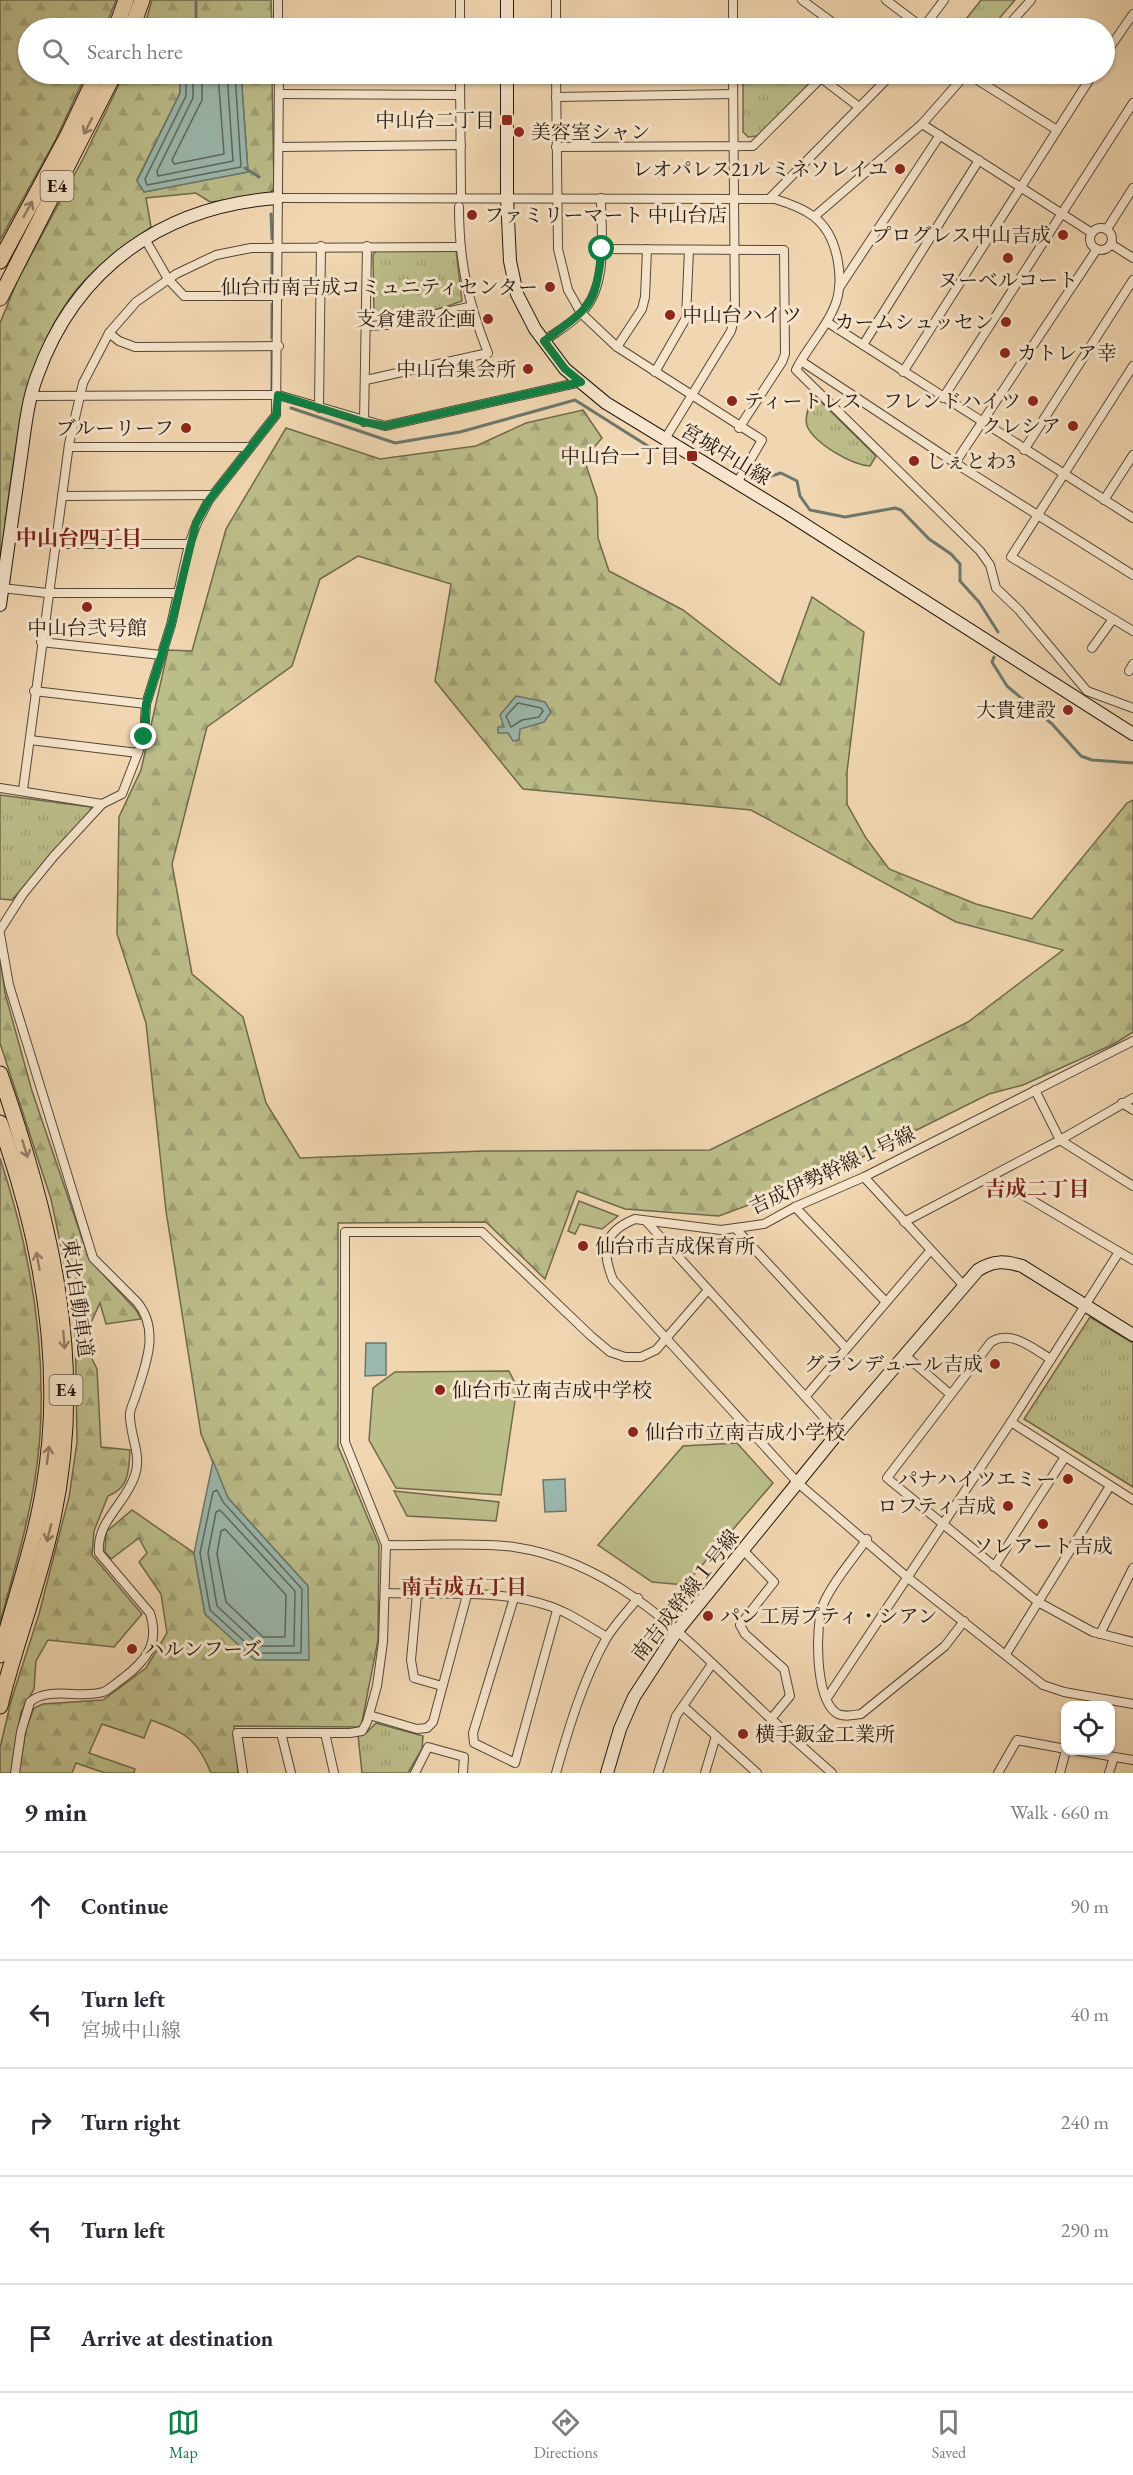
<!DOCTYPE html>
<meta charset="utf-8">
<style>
body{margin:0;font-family:"EB Garamond","Noto Serif JP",serif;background:#f2f2f3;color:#2b2b33}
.controls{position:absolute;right:18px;bottom:18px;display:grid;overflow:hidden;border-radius:12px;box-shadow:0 2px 4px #0004}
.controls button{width:54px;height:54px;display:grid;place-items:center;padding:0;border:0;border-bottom:2px solid #e1e1e2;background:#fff;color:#2b2b33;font:30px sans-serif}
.stop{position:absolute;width:18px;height:18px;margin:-14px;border:4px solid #0b8043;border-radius:50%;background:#fff}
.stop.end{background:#0b8043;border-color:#fff;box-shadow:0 2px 6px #0008}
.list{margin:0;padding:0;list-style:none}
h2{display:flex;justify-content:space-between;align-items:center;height:78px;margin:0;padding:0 24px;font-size:26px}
h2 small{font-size:20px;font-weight:400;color:#7c7c81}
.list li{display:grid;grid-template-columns:39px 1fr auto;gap:18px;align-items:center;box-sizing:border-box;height:108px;padding:0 24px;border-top:2px solid #e1e1e2}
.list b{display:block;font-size:22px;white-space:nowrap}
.list p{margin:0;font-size:20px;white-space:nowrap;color:#7c7c81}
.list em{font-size:20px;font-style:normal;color:#7c7c81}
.icon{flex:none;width:33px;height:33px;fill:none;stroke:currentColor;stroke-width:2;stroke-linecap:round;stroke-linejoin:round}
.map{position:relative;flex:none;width:1133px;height:1773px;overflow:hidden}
.search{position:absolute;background:#fff;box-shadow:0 2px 4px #0004;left:18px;right:18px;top:18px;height:66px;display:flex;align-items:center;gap:15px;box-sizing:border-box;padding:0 21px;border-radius:33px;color:#7c7c81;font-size:22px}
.sheet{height:618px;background:#fff}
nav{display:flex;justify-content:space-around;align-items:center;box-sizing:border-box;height:84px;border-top:2px solid #e1e1e2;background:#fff;font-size:16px;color:#7c7c81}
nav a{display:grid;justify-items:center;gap:3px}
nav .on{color:#0b8043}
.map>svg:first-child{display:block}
</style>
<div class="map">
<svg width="1133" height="1773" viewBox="0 0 1133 1773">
<defs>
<pattern id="forest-firs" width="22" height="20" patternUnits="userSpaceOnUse" patternTransform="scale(1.5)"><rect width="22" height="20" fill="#bcbe8a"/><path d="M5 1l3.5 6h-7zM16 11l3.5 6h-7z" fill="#a1a376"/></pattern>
<pattern id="park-tufts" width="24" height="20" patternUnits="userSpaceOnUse" patternTransform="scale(1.5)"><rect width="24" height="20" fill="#bcbe8a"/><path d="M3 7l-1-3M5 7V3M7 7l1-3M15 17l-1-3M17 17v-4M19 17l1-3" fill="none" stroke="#a1a376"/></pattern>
</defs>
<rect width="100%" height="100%" fill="#f1d7b1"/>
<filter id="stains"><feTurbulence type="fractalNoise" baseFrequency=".00333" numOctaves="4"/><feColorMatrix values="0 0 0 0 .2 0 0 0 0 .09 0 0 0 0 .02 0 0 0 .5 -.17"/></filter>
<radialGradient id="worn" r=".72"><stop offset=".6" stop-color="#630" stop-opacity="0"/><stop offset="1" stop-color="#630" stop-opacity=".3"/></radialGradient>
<g fill="url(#forest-firs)" stroke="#6f6a4c" stroke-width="1.5" fill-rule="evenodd">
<path d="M0,0H116L105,28H28V74H86L56,139L0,240Z"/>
<path d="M152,0H271L272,28H144Z"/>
<path d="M124,74H180V93L137,180L144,192L248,172L241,74H272L274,188L268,195L210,202L196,193L146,198L151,227C125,245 97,265 77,289C17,363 14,469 0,560V323L18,279L84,157Z"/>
<path d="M583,410L602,438L584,459L597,498L598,538L609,571L683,610L780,685L812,597L864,632L847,772V804L866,838L889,869L976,904L1032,919L1127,803L1133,800V1032L1114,1044L1023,1085L989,1094L816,1180L719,1216L625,1209L577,1191L545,1279L486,1222L338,1223V1446L379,1545L378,1640L361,1727L234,1726L238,1773H211C196,1737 185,1733 151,1720L144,1738L102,1724L89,1753L135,1769L134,1773H105L76,1763L72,1773H19L26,1729L34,1708L43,1704L103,1700L146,1668L167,1633L161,1594L139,1562L147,1553L139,1538L111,1559L105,1552L106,1532L132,1510L194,1553L205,1614L255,1659L308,1660V1586L228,1498L201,1434L166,1211L146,1023L117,934L119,817L141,770L168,650L192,651L226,529L286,428L380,459L476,446L526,423ZM358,556L451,584L435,681L523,789L751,810L956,922L1063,950L968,1022L710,1150L484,1151L300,1158L266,1103L243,1017L192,974L172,864L207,727L292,666L320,579Z"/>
<path d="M0,955L5,993L32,1091L89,1259L136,1310L141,1319L106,1324L100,1303L88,1329L87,1349L97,1369L101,1447L130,1450C129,1471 129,1488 108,1496L94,1531L92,1555L142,1614L114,1647L48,1640L36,1661L34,1689L21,1712L11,1773H0V1748L11,1701L39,1614L69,1497L77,1442L75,1314L51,1199L0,1043Z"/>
<path d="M0,1158C29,1246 46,1342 40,1435C36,1497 17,1562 0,1622Z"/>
</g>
<g fill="url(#park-tufts)" stroke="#6f6a4c" stroke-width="1.5">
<path d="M981,0H1015L991,28H959Z"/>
<path d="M743,74H812L814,79L765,129L757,136L748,137L743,132Z"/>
<path d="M377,249L456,250L462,301C437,309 400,326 374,314L373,255Z"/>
<path d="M813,394L876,456L870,466C852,465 815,444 807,426C804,417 810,403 813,394Z"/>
<path d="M0,795L91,807L90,811L12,900L0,899Z"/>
<path d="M1090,1317L1133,1343V1487L1024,1419Z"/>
<path d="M376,1723L423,1736L422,1749L408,1773H362L358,1735L367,1732Z"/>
</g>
<g fill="#bcbe8a" stroke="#6f6a4c" stroke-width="1.5">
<path d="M579,1201L618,1216L602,1229L580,1224L575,1234L568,1231Z"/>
<path d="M509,1371L517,1387L501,1495L396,1488L369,1440L373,1388L395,1372Z"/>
<path d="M737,1443L773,1483L685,1585L652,1582L598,1545L683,1446Z"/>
<path d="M394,1491L499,1502L496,1521L407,1516Z"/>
</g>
<g fill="#9bb9ae" stroke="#6b786e" stroke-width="1.5">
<path d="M180,74H241L248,172L144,192L137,181L180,93Z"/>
<path d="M516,696L545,702L551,712L544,722L520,729L519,740L513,741L508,733H498V727H504L500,715Z"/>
<path d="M366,1343H386V1375L365,1376Z"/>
<path d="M213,1461L228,1498L308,1586L309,1660H255L205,1614L194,1553Z"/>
<path d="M565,1479L566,1511L545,1512L543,1480Z"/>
</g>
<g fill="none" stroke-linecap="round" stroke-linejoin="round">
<g stroke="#5e685e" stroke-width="1.5">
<path d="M186,74V96L145,179L147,185L241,167L235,74"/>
<path d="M193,74V98L157,171L158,176L233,161L227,74"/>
<path d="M202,74V100L172,160L174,164L224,154L218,74"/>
<path d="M518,703L541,708L543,711L539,717L522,720L511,727L506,716Z"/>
<path d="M217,1490L223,1502L302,1589L301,1653H257L210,1610L200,1553L213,1492Z"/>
<path d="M220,1510L295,1591L294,1646H260L217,1606L208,1553L216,1512Z"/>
<path d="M225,1529L286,1595L285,1637H263L226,1602L217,1554L221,1531Z"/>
</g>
<g stroke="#6b786e" stroke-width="3">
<path d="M196,0V28"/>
<path d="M245,168L259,177"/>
<path d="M271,214L272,239"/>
<path d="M272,290V254"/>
<path d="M272,338V304"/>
<path d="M272,393V352"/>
<path d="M291,408L395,443L460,432L575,400L651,448"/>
<path d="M761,479L781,473L797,481L800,496L810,510L845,517L895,508L901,510L929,539L951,554L960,564V581L979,602L998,632"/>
<path d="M994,657L992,662L1007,686L1052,724L1081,756L1092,760L1133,763"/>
</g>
<defs>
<g id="street">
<path d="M278,0V28"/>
<path d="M460,0V28"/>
<path d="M556,0V28"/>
<path d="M733,0V28"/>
<path d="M802,0L840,28"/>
<path d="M886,0L923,28"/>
<path d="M923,28L944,0"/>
<path d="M1006,28L1031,0"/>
<path d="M1104,56L1133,14"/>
<path d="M460,74L461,197"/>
<path d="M556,74L558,249L568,290L581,313L617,347L762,440L737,483"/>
<path d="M816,74L859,107"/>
<path d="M968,74L1057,130"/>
<path d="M280,94L460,95"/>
<path d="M556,97L733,94"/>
<path d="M922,124L1092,233"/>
<path d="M279,147L461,145"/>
<path d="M556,147L753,146L822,77"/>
<path d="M278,198L775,199C788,203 802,208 813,216C839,235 846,283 833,310C823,332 806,349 796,370L980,551L990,565L996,588L1019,610L1087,691L1133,708"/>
<path d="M769,199L892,74"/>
<path d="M815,216L922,124L966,74"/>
<circle cx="1101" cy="239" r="11"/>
<path d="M1107,229L1133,188"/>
<path d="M145,239L168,279L184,296H279"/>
<path d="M1111,244L1133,258"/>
<path d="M601,249L784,250L785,354L782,362L739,428"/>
<path d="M839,288L940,135"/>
<path d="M827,322L1133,518"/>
<path d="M367,326L386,325L469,307"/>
<path d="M109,333L119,341L135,347L279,346"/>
<path d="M544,341C556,332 571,324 581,313C609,286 601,233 601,198"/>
<path d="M863,345L979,160"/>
<path d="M617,347L642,309L645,297L647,249"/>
<path d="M801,361L955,463L1133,575"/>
<path d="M1133,366L1011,557L1133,631"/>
<path d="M655,372L686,318L689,250"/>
<path d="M903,372L1093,74"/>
<path d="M366,380L488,353C468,302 459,262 459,207"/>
<path d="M31,396L278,395L385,426L581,382"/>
<path d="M943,398L1133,103"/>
<path d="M319,408L321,246"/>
<path d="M364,422L367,246"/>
<path d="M665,439L731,331L735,316L733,74"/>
<path d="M69,447H249"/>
<path d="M1024,450L1133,280"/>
<path d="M955,463L1097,249"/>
<path d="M62,496L213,495"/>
<path d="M1104,500L1133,455"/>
<path d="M55,544H189"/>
<path d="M2,588L47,593H177"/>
<path d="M41,642L161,655"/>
<path d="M1092,648L1113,619"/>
<path d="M1129,671L1133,664"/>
<path d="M34,691L146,704"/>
<path d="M30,740L138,753"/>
<path d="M0,788L102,804"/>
<path d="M23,790L69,444L83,383L109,333L136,302L176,274L216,255L251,248L459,247"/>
<path d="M0,930L23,894L54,856L102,804L122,794L144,737L146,704L171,625L189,544L197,523L209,500L276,415L279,74"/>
<path d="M0,934L9,985L93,1258L137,1302C161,1331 145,1366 135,1398C133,1404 129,1411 130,1416C130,1436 142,1455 135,1475C126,1504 96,1521 99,1553L150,1613C160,1644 146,1661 122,1679C116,1683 109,1690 103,1692C81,1699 48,1686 30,1702L21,1732L15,1773"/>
<path d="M1133,1041L864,1177L795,1207L764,1224L721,1230L635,1219C603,1232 601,1250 613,1280L798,1483L907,1577L1043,1685L1064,1692L1133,1704"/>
<path d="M1035,1090L1060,1140L1133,1186"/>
<path d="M1122,1103L1133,1110"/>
<path d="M991,1176L1133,1260"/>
<path d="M864,1177L965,1287"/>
<path d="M795,1207L885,1301"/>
<path d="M646,1221L838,1433"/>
<path d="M904,1222L1060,1140L1133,1098"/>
<path d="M736,1229L846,1348"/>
<path d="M906,1356L950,1394"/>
<path d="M1051,1359C1033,1349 1012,1329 991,1342L887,1478L1038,1602L1093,1632L1133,1642"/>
<path d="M806,1396L930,1251"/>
<path d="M1011,1422L1133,1500"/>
<path d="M867,1539C854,1558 831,1584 823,1605C815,1627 815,1695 835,1712C842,1718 853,1715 861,1714L945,1646L964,1621"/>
<path d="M386,1545C427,1546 474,1542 514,1547C623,1563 695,1649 771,1719"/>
<path d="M744,1551L774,1582L740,1625L745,1634L784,1669L790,1696L771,1719L832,1773"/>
<path d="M994,1567L1065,1457"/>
<path d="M386,1593C438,1595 496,1589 546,1605C567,1611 588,1626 607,1637"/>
<path d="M417,1594L411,1660L414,1678L442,1686"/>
<path d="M514,1598L473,1733L474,1743L515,1763L557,1610"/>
<path d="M1100,1634L1133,1568"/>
<path d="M1006,1654L1110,1486"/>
<path d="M827,1698L1011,1422L1119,1252"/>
<path d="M683,1706L757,1773"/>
<path d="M369,1715L417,1729L427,1728L433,1722L467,1595"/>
<path d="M281,1733L291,1773"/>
<path d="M325,1733L334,1773"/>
<path d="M1074,1750L1133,1760"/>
<path d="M243,1773L237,1733H350L362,1731L367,1722L377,1686L383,1642L386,1545L345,1442V1232H482L591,1336L610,1352L625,1357H641L656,1350L708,1290"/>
<path d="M415,1773L428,1747L464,1757L463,1773"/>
<path d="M556,1773C569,1727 583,1680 606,1639C615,1624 628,1611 638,1598"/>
<path d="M658,1773L676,1716L712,1664"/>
<path d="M705,1773L716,1736"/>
<path d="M998,1773L1017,1740L1066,1749"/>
<path d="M1060,1773L1066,1750"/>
<path d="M1109,1773L1114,1757"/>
</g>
<g id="secondary">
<path d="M507,0V28"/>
<path d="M507,74V197L510,261L517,294L535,329L565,369L606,403L785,512L1133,734"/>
<path d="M0,605C6,560 13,515 19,470C24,439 26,405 37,376C76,267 164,206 278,198"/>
<path d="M607,1773L620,1729L634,1697L677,1631L838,1433L978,1270C994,1260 1005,1261 1022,1266L1133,1335"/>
</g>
<g id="highway">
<path d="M116,28L126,0"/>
<path d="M132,28L142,0"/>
<path d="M0,261L68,135L97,74"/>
<path d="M0,298L114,74"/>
<path d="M0,1074C51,1221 86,1363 53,1518C40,1582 15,1643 0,1706"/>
<path d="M0,1123C41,1238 65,1365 44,1487C35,1543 15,1599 0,1655"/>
</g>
</defs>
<use href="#street" stroke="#564738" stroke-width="10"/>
<use href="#secondary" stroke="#22170f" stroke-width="14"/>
<use href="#highway" stroke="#22170f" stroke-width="17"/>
<use href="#street" stroke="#f6e5cc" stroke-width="8"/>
<use href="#secondary" stroke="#f6e5cc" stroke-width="12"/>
<use href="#highway" stroke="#f1d7b1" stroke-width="15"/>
</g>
<defs><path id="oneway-shaft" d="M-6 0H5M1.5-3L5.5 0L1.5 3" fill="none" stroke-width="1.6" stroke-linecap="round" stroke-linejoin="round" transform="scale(1.5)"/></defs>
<g stroke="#948168">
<use href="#oneway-shaft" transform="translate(88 126) rotate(117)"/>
<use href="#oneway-shaft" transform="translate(28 209) rotate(-61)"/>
<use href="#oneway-shaft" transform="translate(25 1149) rotate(73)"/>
<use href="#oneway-shaft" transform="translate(38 1261) rotate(-100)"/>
<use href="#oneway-shaft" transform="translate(64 1340) rotate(85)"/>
<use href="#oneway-shaft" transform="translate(48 1455) rotate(-83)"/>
<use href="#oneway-shaft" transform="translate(49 1533) rotate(104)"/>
</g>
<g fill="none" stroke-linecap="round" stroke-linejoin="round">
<path stroke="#0b8043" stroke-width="8" d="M144,737L146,704L171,625L196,523L209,500L276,415L278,395L364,422L385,426L581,382L565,369L544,341C591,306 595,308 602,249"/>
</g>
<g fill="#8f2418" stroke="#f6e5cc" stroke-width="2">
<rect x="501" y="114" width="12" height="12" rx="3"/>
<circle cx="519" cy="132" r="6"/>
<circle cx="900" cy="169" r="6"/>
<circle cx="472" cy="215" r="6"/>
<circle cx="1063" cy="235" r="6"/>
<circle cx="1008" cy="258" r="6"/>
<circle cx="550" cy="287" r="6"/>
<circle cx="670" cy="315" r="6"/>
<circle cx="488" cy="319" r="6"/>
<circle cx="1006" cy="322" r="6"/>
<circle cx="1005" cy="353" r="6"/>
<circle cx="528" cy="369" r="6"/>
<circle cx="732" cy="401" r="6"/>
<circle cx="1033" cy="401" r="6"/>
<circle cx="1073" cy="426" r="6"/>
<circle cx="186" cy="428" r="6"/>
<rect x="686" y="450" width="12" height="12" rx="3"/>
<circle cx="914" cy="461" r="6"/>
<circle cx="87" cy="607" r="6"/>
<circle cx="1068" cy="710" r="6"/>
<circle cx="583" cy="1246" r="6"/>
<circle cx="995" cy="1364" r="6"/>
<circle cx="440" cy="1390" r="6"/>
<circle cx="633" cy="1432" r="6"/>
<circle cx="1068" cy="1479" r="6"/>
<circle cx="1008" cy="1506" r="6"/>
<circle cx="1043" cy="1524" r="6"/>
<circle cx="708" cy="1616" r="6"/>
<circle cx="132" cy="1649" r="6"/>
<circle cx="743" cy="1734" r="6"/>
</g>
<g text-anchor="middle" stroke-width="6" stroke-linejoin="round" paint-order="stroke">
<g fill="#f6e5cc" stroke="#625548" stroke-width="1.5">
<rect x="40.5" y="171" width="33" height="30" rx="4.5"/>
<rect x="49.5" y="1375" width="33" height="30" rx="4.5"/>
</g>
<g font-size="18" font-weight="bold" fill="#22170f">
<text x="57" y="192">E4</text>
<text x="66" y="1396">E4</text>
</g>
<g font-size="20" fill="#22170f" stroke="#f6e5cc" text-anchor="end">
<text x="495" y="127">中山台二丁目</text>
<text x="531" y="139" text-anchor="start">美容室シャン</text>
<text x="888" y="176">レオパレス21ルミネソレイユ</text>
<text x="484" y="222" text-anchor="start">ファミリーマート 中山台店</text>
<text x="1051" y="242">プログレス中山吉成</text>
<text x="1008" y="287" text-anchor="middle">ヌーベルコート</text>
<text x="538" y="294">仙台市南吉成コミュニティセンター</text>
<text x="682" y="322" text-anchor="start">中山台ハイツ</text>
<text x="476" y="326">支倉建設企画</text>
<text x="994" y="329">カームシュッセン</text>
<text x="1017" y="360" text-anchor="start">カトレア幸</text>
<text x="516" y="376">中山台集会所</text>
<text x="744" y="408" text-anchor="start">ティートレス</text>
<text x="1021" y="408">フレンドハイツ</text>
<text x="1061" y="433">クレシア</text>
<text x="174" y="435">ブルーリーフ</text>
<text x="680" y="463">中山台一丁目</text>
<text x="926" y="468" text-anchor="start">しぇとわ3</text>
<text x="87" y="635" text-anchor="middle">中山台弐号館</text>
<text x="1056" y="717">大貴建設</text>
<text x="595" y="1253" text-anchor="start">仙台市吉成保育所</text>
<text x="983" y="1371">グランデュール吉成</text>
<text x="452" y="1397" text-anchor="start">仙台市立南吉成中学校</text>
<text x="645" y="1439" text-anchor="start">仙台市立南吉成小学校</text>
<text x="1056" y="1486">パナハイツエミー</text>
<text x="996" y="1513">ロフティ吉成</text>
<text x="1043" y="1553" text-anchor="middle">ソレアート吉成</text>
<text x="720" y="1623" text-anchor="start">パン工房プティ・シアン</text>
<text x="144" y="1656" text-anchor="start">ハルンフーズ</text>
<text x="755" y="1741" text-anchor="start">横手鈑金工業所</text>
</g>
<g font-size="20" fill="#22170f" stroke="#f6e5cc">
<text transform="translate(726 454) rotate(31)" y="7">宮城中山線</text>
<text transform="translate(832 1170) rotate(-25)" y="7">吉成伊勢幹線１号線</text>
<text transform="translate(78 1298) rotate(82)" y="7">東北自動車道</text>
<text transform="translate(685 1595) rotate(-52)" y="7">南吉成幹線１号線</text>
</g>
<g font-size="21" font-weight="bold" fill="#7a1f14" stroke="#f6e5cc">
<text x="79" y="545">中山台四丁目</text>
<text x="1037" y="1196">吉成二丁目</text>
<text x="464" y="1594">南吉成五丁目</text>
</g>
</g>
<rect width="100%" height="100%" filter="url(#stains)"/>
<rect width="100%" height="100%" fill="url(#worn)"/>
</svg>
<div class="controls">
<button><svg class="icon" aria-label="locate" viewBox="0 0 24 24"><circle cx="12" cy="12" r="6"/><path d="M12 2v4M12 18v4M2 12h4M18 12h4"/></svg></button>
</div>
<div class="stop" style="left:602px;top:249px"></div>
<div class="stop end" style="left:144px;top:737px"></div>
<div class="search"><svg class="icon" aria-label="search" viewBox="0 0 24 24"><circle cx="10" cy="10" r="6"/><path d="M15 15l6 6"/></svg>Search here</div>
</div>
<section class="sheet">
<h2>9 min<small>Walk · 660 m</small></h2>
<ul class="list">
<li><svg class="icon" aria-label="ahead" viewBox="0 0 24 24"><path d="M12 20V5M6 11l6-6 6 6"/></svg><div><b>Continue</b></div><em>90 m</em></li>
<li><svg class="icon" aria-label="left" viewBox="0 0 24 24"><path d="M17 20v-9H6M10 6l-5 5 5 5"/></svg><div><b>Turn left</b><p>宮城中山線</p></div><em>40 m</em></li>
<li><svg class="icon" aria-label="right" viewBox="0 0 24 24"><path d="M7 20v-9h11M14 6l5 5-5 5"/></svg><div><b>Turn right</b></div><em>240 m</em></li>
<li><svg class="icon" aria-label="left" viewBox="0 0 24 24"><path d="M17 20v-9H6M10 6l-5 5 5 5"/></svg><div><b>Turn left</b></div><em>290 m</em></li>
<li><svg class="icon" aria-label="arrive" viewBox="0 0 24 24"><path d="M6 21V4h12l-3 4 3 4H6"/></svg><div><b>Arrive at destination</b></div></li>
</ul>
</section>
<nav>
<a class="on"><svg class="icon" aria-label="map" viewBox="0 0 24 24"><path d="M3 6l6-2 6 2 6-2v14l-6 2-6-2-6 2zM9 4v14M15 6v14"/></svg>Map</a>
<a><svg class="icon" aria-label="directions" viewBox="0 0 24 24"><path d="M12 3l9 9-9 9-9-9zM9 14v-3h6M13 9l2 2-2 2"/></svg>Directions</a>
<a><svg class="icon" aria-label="saved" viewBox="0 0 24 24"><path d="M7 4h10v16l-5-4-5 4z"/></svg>Saved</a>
</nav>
